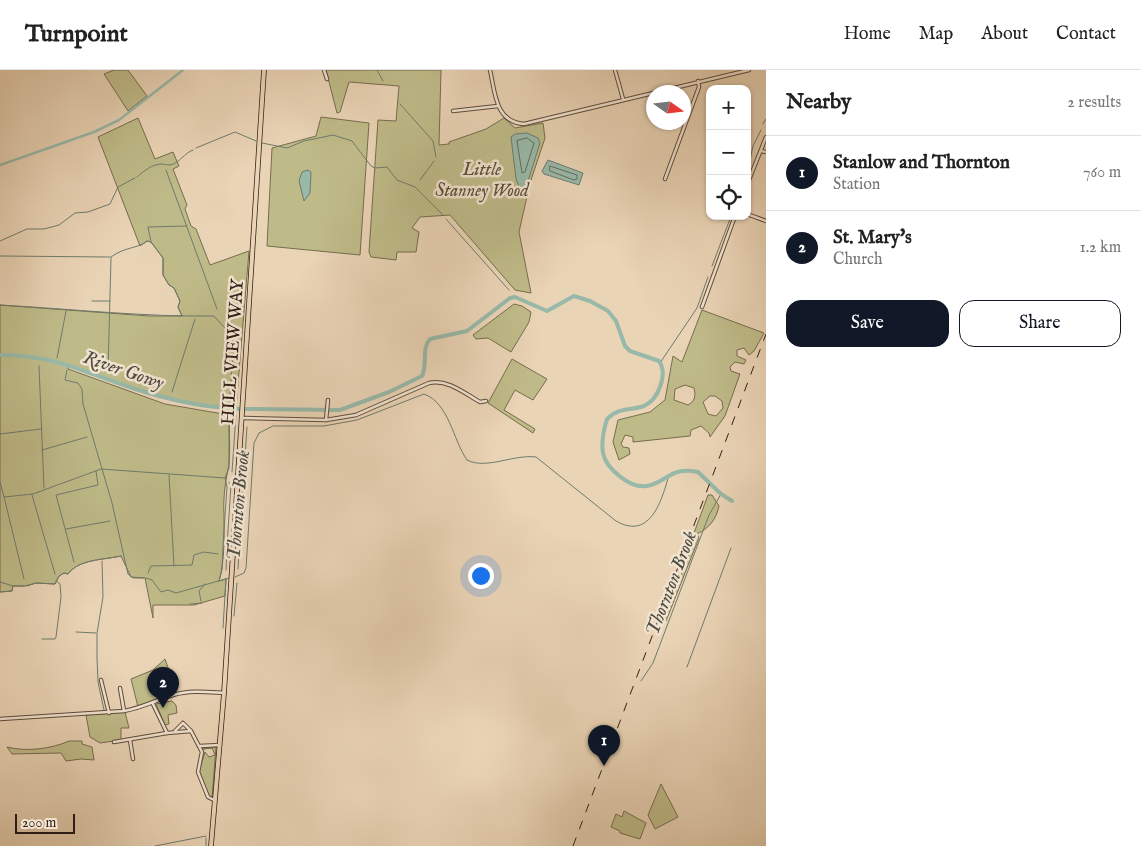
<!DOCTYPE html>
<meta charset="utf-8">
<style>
body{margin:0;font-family:"IM FELL English",serif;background:#f2f2f2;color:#222}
.controls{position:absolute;right:15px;top:15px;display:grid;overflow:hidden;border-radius:10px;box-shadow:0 1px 4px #0004}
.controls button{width:45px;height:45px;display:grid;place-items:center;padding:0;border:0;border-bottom:1px solid #e0e0e0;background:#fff;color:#222;font:25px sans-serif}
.compass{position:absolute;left:646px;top:15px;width:45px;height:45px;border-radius:50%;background:#fff;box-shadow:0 1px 4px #0004;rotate:104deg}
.scale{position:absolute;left:15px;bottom:12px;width:60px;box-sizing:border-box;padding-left:5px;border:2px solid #2f1e15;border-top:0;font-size:14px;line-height:18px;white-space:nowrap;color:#2f1e15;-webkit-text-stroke:4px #f1e3d0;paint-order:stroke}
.you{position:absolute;left:480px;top:505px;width:18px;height:18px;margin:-12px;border:4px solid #fff;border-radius:50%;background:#1a73e8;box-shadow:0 0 0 8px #1a73e833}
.badge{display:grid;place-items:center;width:32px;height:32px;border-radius:50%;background:#111827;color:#fff;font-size:16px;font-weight:700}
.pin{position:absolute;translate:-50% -41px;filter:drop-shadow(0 1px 2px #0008)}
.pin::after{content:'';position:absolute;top:26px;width:18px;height:15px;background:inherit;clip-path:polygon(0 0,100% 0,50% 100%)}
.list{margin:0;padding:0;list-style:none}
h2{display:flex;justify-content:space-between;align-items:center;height:65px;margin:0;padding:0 20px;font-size:21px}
h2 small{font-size:16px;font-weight:400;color:#767676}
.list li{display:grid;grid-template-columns:32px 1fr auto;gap:15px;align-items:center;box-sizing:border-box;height:75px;padding:0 20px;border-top:1px solid #e0e0e0}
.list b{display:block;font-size:19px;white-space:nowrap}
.list p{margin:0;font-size:16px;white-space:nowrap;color:#767676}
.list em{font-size:16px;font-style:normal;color:#767676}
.actions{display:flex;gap:10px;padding:15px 20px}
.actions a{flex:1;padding:11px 0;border:1px solid #111827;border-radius:15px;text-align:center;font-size:18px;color:#111827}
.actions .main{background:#111827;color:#fff}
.icon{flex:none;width:28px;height:28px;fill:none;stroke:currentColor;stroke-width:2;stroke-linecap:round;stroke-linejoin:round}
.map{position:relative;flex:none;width:766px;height:776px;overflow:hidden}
header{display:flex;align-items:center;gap:30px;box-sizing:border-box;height:70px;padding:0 25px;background:#fff;border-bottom:1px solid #e0e0e0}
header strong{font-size:24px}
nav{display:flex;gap:28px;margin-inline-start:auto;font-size:18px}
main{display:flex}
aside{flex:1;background:#fff}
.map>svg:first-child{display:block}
</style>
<header>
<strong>Turnpoint</strong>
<nav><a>Home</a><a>Map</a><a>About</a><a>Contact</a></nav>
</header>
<main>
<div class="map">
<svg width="766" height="776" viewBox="0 0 766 776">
<rect width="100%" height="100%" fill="#ead4b6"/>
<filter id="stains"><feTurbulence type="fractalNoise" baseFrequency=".004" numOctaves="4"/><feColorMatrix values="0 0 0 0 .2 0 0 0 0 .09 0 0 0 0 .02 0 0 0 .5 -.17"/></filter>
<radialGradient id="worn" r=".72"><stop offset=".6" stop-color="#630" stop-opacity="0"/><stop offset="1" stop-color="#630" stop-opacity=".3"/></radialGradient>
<g fill="#bfbb89" stroke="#776c4f" fill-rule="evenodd">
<path d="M114,0H128L147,26L128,41L104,4Z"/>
<path d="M326,0H441L439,75L449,74V72L486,59L504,48L515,58L543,53L545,68L530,113L519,162L531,223L515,220L450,145L420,147L412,158L419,162L416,182H397L396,190L371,187L369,182L378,50L396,51L399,16L349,12L340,42L337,43Z"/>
<path d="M321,47L369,53L360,185L267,176L272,78L316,66Z"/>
<path d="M138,48L155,89L173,82L179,96L173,99L187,135L185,139L191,156L196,159L210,195L249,181L236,339C177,337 123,315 69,295L68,299L165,334L229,345C229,361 231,385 228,400C225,413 223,431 224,445C224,467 225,490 219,511L226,509L225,526L194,535H153V548L145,508L131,507L121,486C103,490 79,489 68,504L64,503L59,506L55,514L36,513L25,516H13L12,521L0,522V235L149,246H182L178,237L180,231L174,218L169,215L163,205V188L151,172L147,171L140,176L98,67Z"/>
<path d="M514,234L522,236L531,242L529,252L511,282L488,268L476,269L473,265Z"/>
<path d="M702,240L764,263L754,281L749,285L744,278L737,280V286L746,290L744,294L735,292L730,297L731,301L740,304L725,346L710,367L709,363L701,356L691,360L690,366L633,372V367L625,365L621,374L623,377L629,378L630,384L619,390L613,372L618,350L650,342L665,330L673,286L682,292ZM685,315L694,318C696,326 695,331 688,335L674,330L675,319ZM710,326H715L722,331L723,338L716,346L708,344L703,332Z"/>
<path d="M512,289L547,309L533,330L515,320L504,340L535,359L533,363L488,333Z"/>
<path d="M708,425H712L719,436C716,450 709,458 697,464L699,468L666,551L665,547L667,540L694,472V463Z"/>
<path d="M165,589L172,609L174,623L138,637L131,609L153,600Z"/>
<path d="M172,631L176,635L177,643L168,645L169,654L165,655L156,634Z"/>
<path d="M125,642L129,658H121V670L100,673L90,667L86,645Z"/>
<path d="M69,671H82V674L92,677L94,690L81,689L66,691L61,683L12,684L7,677C26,682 51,679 69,671Z"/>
<path d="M216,677L212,729L209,727L199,701L205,682L209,687L215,685L212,678L203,679Z"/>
<path d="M661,714L678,747L655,759L648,745Z"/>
<path d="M624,741L646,753L640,769L620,763V761L611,757L616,744L622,747Z"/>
</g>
<g fill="#98b9a9" stroke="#6e7b6e">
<path d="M527,63L538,68L540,73L523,127L516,109L511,67L515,64Z"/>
<path d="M548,90L583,103L579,115L544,104L542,101Z"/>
<path d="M308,100L311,102L310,123L304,131L299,111L302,102Z"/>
</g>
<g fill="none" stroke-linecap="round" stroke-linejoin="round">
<g stroke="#646c5f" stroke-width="1">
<path d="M527,68L534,73L525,102L522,103L517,71Z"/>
<path d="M550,96L577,105V109L574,110L550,101Z"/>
</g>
<g stroke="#6e7b6e" stroke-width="1">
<path d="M377,0L383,11"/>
<path d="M400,34L433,71L436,87"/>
<path d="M763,54L766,49"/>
<path d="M262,73L287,78L304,71L333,65L352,71L371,96L375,98L387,97L397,110L415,117L443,145"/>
<path d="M196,78L235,62L256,71"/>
<path d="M750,90L753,76L761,60"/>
<path d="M747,97L749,94"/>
<path d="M166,100L217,239"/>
<path d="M137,107C144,101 152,94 162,94C164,94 167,95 170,95C180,93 184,83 193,80"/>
<path d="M420,110L434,91"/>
<path d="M446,149L509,220"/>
<path d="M0,171L27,159H44L59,155L75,143L88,142L110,134L118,117L135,108"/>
<path d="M0,186L110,187"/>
<path d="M712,196L730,149"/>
<path d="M92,231H110"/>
<path d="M0,235C72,239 143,247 214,246L234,268L229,338"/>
<path d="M182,246L178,237L180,231L174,218L169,215L163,205V188L151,172L148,157L187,156"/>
<path d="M57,288L66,241"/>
<path d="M660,293L697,238L708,207"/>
<path d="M39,296L44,418"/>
<path d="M67,300L65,310L78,313L82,319L83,334L112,433L128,504L133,508H144"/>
<path d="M108,302L111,187C124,177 140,178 147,171L151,172"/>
<path d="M172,322L195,249"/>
<path d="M0,364L41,359"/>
<path d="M42,380L87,367"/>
<path d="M232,402L236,345"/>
<path d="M244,402L247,357"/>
<path d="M169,405L174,496"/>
<path d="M225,408L229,398V345"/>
<path d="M0,412L4,427L33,424L101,399L225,408L227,417L223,475"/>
<path d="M32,425L55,504"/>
<path d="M4,427L24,509"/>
<path d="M66,459L110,451"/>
<path d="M227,475L231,415L229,412"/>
<path d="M102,491L103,527L97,563V588L98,612L104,640"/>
<path d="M74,492L56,425L98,415L96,401"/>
<path d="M238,499L244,404"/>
<path d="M226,500L227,477"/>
<path d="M148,503L151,496L192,495L194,485L204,482L218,484"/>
<path d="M235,507L244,503L246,498L254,373L259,363L273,356H324L357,350L424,324C449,333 453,370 467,390C486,400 514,384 536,387L616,451C651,471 662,429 669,405"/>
<path d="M146,508L152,510L161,522L168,520L176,523L229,508"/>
<path d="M219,511L222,500L223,477"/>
<path d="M0,512L13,516L12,521L0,522"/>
<path d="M14,516H24"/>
<path d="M27,516L36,513L55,514L59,506L64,503L68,504C79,489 103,490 121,486"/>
<path d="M201,531L199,521L205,514"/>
<path d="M190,534L202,533"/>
<path d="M234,546L237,513"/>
<path d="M223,558L226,509"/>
<path d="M76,562L96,563"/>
<path d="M42,569H55L56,567L61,527L60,514L56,511"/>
<path d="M687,597L731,478"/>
<path d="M641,611L653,593L709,445L721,424"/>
<path d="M155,776L206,766"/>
<path d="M206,776V768"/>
</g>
<path stroke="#98b9a9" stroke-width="2.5" d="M0,95L94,62L119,50L183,0"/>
<g stroke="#98b9a9" stroke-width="4">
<path d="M0,285C48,285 72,297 115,312C156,327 196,337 239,339"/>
<path d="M245,339L340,340L389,322L422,306C428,294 421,279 430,269L467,261L510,228L515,227L547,241L574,226L590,231L608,241L616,251L625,276L630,281L659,291C668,304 659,329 644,336C630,341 618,337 607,349C604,358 601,373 603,383C606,399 631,419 647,416C668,412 670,396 698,402L721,424L732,431"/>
</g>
<defs>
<g id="minor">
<path d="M324,0L327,9"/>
<path d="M490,0C495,22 495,52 524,54L749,0"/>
<path d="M615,0L623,29"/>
<path d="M453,41L498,36"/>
<path d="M761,81L766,82"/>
<path d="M665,109L699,17L698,11"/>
<path d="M747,115L766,67"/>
<path d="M747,144L766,151"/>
<path d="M702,237L735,146"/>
<path d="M243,348L326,350L356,345L429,313C448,309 464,323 480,332L486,331"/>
<path d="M326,350L328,330"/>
<path d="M101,610L109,643"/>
<path d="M120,618L124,641"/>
<path d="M153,634L167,663"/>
<path d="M0,649L124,641C142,638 156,630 173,625C190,620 207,622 224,623"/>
<path d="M175,661L183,653L191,661"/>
<path d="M130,670L133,689"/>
<path d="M114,672L167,663L191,661L202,682L198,702L208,727L214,730"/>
<path d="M200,676L220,675"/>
</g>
<path id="major" d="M211,776L224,623L264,0"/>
</defs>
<use href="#minor" stroke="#5e4c3d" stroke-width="4.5"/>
<use href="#major" stroke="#2f1e15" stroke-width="5.5"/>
<use href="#minor" stroke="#f1e3d0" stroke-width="2.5"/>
<use href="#major" stroke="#ead4b6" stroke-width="4"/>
<path stroke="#2f1e15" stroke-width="1" stroke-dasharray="9 9" stroke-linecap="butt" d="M573,776L766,264"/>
</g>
<g text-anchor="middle" stroke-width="5" stroke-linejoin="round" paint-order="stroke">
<g font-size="18" font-style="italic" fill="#5a4d38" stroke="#f1e3d0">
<text x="482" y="105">Little<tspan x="482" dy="21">Stanney Wood</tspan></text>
</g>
<g font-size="18" fill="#2f1e15" stroke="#f1e3d0">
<text transform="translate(232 282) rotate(-86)" y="6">HILL VIEW WAY</text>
</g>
<g font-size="19" font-style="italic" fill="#4e4c41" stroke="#f1e3d0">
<text transform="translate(124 299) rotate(19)" y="7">River Gowy</text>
<text transform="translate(237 435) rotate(-85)" y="7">Thornton Brook</text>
<text transform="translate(670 513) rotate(-69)" y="7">Thornton Brook</text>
</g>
</g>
<rect width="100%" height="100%" filter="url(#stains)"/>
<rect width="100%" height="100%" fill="url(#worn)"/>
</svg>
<div class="controls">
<button>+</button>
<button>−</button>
<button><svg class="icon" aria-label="locate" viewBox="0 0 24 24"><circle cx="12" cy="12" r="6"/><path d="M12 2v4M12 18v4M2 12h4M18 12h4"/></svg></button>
</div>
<svg class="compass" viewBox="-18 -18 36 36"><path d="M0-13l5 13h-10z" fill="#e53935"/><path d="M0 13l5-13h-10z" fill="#767676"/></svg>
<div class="scale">200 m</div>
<div class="you"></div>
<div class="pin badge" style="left:604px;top:696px">1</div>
<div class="pin badge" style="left:163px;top:638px">2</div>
</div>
<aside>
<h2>Nearby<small>2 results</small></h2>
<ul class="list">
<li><span class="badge">1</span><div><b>Stanlow and Thornton</b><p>Station</p></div><em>760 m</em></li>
<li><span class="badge">2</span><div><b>St. Mary's</b><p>Church</p></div><em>1.2 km</em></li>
</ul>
<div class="actions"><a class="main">Save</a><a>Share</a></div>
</aside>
</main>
